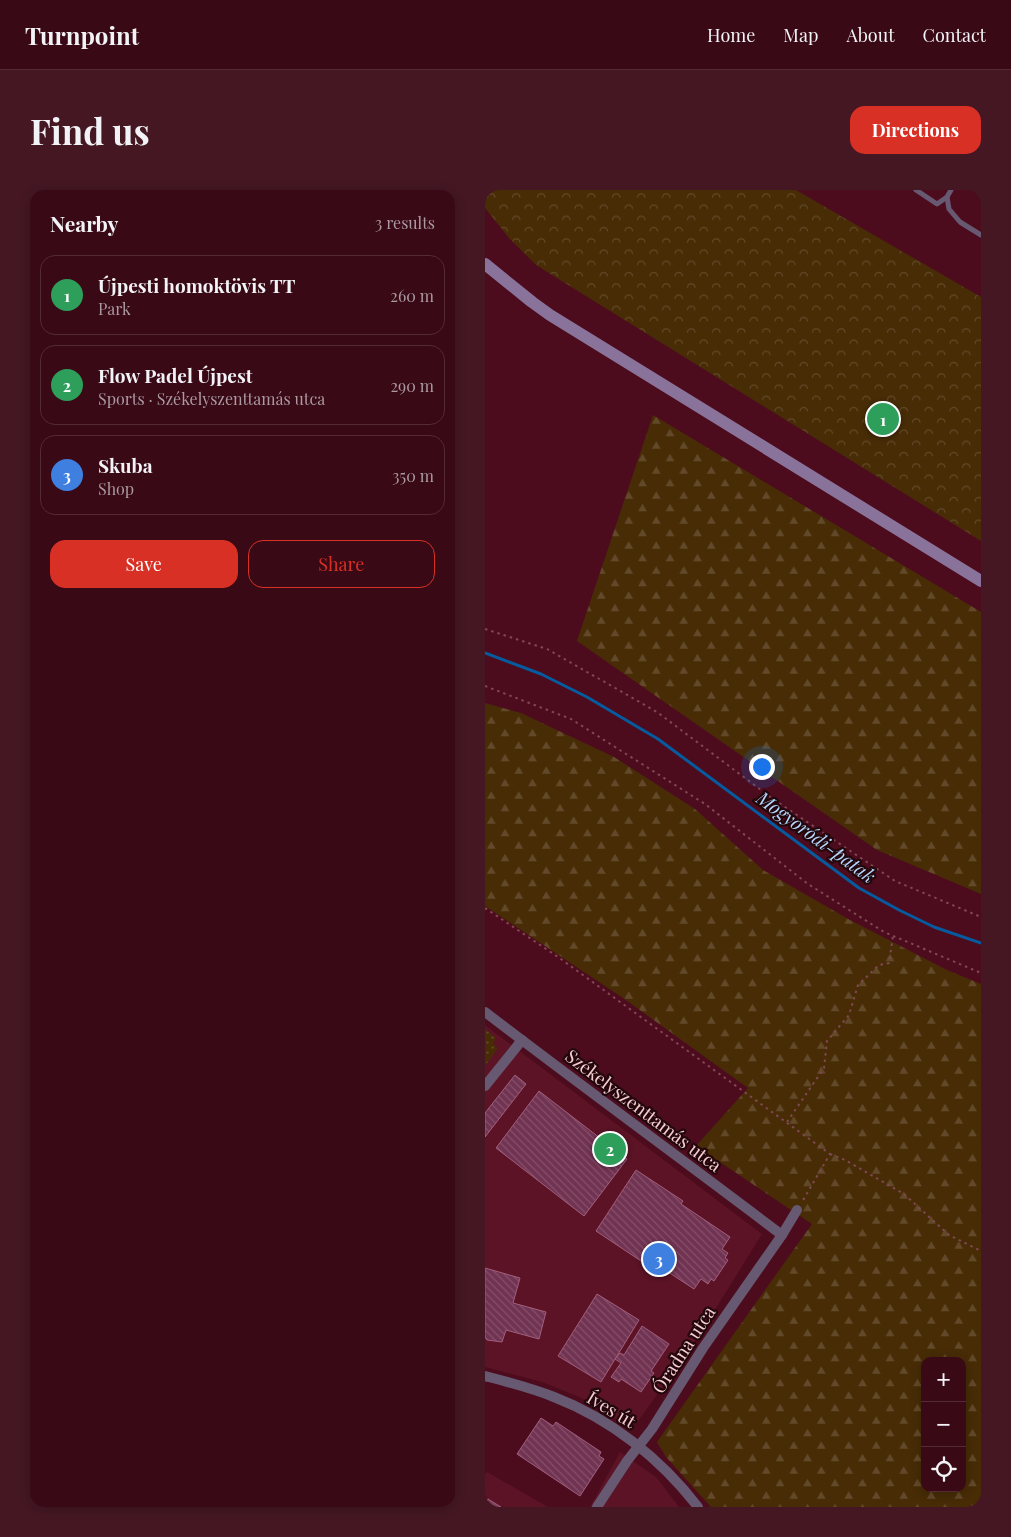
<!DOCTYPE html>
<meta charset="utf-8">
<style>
body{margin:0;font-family:"Playfair Display",serif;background:#441723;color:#f1f3f6}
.controls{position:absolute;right:15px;bottom:15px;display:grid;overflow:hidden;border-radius:10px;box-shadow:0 2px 12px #0003}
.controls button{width:45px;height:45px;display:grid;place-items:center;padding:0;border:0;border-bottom:1px solid #532a35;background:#390916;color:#f1f3f6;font:25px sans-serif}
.you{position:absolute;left:276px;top:576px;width:18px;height:18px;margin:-12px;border:4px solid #fff;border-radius:50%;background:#1a73e8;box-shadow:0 0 0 8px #1a73e833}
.badge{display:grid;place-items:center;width:32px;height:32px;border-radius:50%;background:#d93025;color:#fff;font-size:16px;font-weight:700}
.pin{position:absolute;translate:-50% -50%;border:2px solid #fff;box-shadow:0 1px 5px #0006}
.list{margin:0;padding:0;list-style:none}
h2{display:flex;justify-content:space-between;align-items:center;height:65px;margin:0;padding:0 20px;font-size:21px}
h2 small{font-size:16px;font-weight:400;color:#ab9aa1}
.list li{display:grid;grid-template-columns:32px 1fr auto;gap:15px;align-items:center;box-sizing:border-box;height:80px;margin:0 10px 10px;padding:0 10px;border:1px solid #532a35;border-radius:15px}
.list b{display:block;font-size:19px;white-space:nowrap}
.list p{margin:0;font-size:16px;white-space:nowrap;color:#ab9aa1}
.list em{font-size:16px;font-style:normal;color:#ab9aa1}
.actions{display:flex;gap:10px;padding:15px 20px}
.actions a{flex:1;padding:11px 0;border:1px solid #d93025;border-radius:15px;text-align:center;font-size:18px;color:#d93025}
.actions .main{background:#d93025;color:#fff}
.icon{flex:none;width:28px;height:28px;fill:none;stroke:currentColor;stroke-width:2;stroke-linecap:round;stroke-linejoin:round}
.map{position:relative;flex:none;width:496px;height:1317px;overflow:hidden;border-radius:15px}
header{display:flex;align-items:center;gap:30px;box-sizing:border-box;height:70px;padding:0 25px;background:#390916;border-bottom:1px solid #532a35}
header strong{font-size:24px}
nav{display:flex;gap:28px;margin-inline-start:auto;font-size:18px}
.intro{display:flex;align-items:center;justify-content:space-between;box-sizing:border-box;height:120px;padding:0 30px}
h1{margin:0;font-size:35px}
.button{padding:12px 22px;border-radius:15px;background:#d93025;color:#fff;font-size:18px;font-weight:700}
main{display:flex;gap:30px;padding:0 30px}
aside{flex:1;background:#390916;border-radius:15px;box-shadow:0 2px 12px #0003}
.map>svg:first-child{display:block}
</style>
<header>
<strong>Turnpoint</strong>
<nav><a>Home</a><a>Map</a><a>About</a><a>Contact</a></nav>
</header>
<div class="intro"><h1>Find us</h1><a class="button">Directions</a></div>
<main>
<aside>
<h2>Nearby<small>3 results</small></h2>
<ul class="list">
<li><span class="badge" style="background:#2e9e5b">1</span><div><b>Újpesti homoktövis TT</b><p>Park</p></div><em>260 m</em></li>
<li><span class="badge" style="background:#2e9e5b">2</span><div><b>Flow Padel Újpest</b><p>Sports · Székelyszenttamás utca</p></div><em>290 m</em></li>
<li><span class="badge" style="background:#3f7fe0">3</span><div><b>Skuba</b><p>Shop</p></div><em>350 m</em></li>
</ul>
<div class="actions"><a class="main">Save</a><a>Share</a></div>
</aside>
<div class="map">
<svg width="496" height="1317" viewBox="0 0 496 1317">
<defs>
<pattern id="grass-dots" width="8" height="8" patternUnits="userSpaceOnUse" patternTransform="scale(1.25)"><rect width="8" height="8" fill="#472c06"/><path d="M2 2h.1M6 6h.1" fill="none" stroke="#624929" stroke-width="1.8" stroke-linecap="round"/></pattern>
<pattern id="forest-firs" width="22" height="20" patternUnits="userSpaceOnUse" patternTransform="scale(1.25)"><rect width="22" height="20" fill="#472c06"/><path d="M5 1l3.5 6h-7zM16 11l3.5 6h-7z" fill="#624929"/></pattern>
<pattern id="park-crowns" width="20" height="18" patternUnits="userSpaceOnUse" patternTransform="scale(1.25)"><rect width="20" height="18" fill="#472c06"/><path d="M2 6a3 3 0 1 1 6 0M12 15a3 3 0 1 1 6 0" fill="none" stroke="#624929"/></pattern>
<pattern id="building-back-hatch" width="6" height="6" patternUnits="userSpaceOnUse" patternTransform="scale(1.25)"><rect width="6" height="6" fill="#713352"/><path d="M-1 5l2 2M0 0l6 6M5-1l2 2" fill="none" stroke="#864f6a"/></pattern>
</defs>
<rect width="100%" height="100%" fill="#4c0c1d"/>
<g fill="#5b1325">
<path d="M0,835L277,1044L215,1144L154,1230L143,1236L94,1207L57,1192L0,1177Z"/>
<path d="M135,1262L171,1287L194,1317H105Z"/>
<path d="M2,1282L63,1317H0V1284Z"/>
</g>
<path fill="url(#grass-dots)" d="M0,839L11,848L8,854L13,858L0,876Z"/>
<g fill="url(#forest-firs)" fill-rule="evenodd">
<path d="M168,225L496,422V704L392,660L92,451Z"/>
<path d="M0,513L36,523L129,567L210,619L278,680L365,730L462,780L496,794V1317H226L181,1267L172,1252L327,1034L211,956L263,898L138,808L0,716ZM440,1171H477V1298H440Z"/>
</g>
<path fill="url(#park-crowns)" d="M0,0H311L496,107V351L51,75L24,48L0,18Z"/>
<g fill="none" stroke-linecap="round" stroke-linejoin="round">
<path stroke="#065a9e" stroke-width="3" d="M0,463L56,484L102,507L173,549L374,698L414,720L449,737L496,753"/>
</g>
<g fill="url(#building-back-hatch)" stroke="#a15f7e">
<path d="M30,885L41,894L0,947V923Z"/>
<path d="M54,901L142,969L99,1026L11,958Z"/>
<path d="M151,980L198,1011L196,1014L245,1047L237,1059L243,1063L240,1068L243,1070L229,1091L226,1089L223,1094L216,1089L209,1099L162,1068L159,1073L111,1041Z"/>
<path d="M0,1078L35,1088L28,1113L61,1122L54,1149L21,1140L17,1152L2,1150L0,1147Z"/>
<path d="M112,1104L154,1130L116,1192L73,1166Z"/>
<path d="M157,1136L184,1154L166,1181L169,1183L156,1202L136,1189L134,1192L126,1187L136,1173L130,1169L135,1163L139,1165Z"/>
<path d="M56,1228L68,1236L71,1232L116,1262L114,1266L119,1269L95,1306L32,1264Z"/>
<path d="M3,1309L16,1317H0Z"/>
</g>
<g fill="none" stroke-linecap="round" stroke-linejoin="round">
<g stroke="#804754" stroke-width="2" stroke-dasharray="2.5 4" stroke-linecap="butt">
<path d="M0,439L62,459L172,522L288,609L410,691L496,727"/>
<path d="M0,496L86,529L220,614L323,694L399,742L496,783"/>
<path d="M0,718L73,767L345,964L317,1012"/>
<path d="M302,932L339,878L342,851L364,825L373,795L394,775L404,773L408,746"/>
<path d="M345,964L360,970L419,1004L464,1045L496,1061"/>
</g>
<g stroke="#675972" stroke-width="5">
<path d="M431,0L452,14L462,7L466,0"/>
<path d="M462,7L464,19L475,32L496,45"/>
</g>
<g stroke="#675972" stroke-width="10">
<path d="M0,822C98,897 198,970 297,1045"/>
<path d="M0,896L37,850"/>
<path d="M0,1186C23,1192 47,1198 69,1207C126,1229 176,1269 213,1317"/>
<path d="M112,1317L142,1271L167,1239L218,1158L297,1045L312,1020"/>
</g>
<path stroke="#8a739b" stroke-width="12" d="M0,74L47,112L65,125L496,391"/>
</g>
<g text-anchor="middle" stroke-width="4.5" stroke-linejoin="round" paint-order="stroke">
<g font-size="18" fill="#f6ccd0" stroke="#22070c">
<text transform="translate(158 921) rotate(37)" y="6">Székelyszenttamás utca</text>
<text transform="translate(199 1160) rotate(-57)" y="6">Óradna utca</text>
<text transform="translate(126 1220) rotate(31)" y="6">Íves út</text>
</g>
<g font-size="19" font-style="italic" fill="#b4d6fc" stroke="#22070c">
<text transform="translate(331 647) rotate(36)" y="7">Mogyoródi-patak</text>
</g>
</g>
</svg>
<div class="controls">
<button>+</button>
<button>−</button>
<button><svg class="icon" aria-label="locate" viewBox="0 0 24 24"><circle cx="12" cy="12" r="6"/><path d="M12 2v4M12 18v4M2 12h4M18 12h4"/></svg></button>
</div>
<div class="you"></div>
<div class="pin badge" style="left:398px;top:229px;background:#2e9e5b">1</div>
<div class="pin badge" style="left:125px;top:959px;background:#2e9e5b">2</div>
<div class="pin badge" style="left:174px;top:1069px;background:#3f7fe0">3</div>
</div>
</main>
